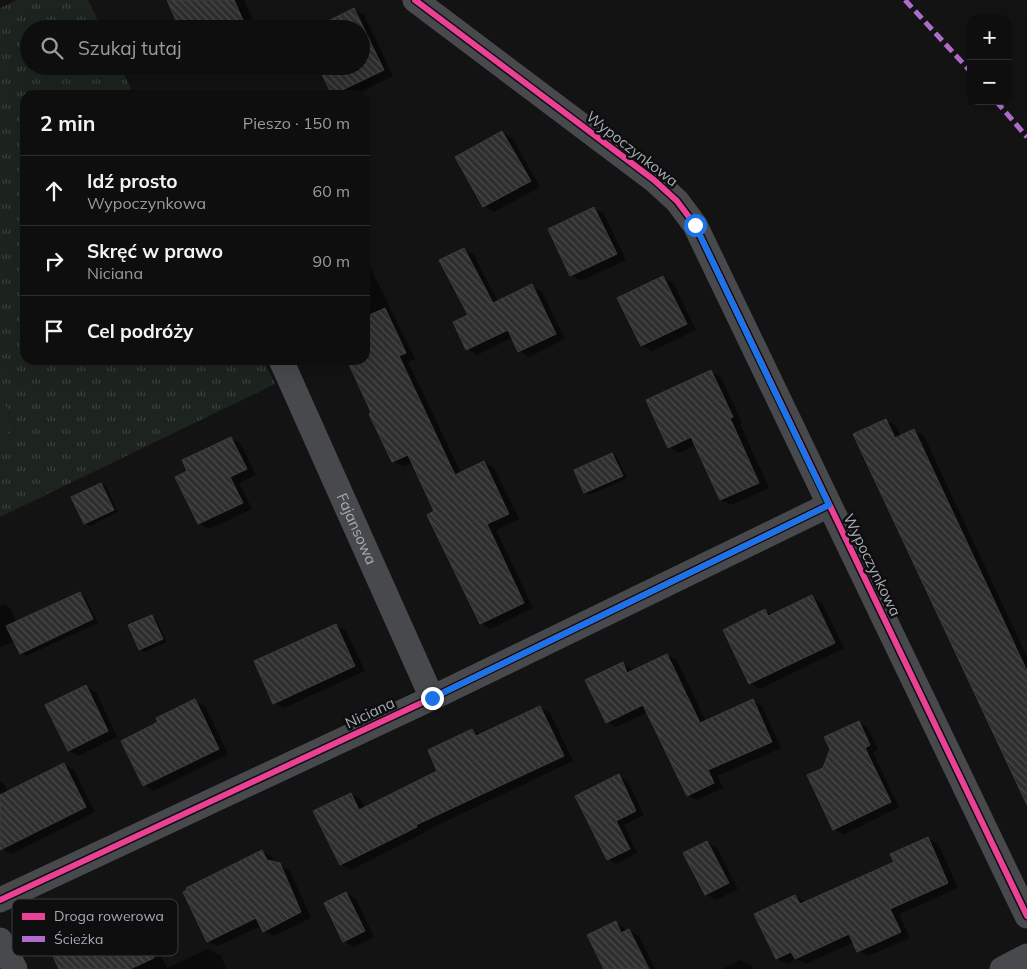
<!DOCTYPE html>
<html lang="pl">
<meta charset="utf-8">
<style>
body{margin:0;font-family:Mulish,sans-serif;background:#171718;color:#f1f3f6}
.controls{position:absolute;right:15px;top:15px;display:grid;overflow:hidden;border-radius:10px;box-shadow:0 5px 20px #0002}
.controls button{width:45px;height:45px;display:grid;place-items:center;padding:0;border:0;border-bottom:1px solid #2e2e2f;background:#0e0e0f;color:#f1f3f6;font:25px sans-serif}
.stop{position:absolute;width:15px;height:15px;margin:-11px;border:4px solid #1a73e8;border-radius:50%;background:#fff}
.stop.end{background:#1a73e8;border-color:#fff;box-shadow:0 1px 5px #0008}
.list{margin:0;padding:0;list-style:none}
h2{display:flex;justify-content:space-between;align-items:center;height:65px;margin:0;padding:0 20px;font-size:21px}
h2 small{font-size:16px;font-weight:400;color:#9b9c9e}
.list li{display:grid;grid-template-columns:32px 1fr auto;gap:15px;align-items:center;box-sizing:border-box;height:70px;padding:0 20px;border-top:1px solid #2e2e2f}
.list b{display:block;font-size:19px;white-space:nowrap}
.list p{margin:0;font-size:16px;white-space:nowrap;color:#9b9c9e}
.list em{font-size:16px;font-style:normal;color:#9b9c9e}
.icon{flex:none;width:28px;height:28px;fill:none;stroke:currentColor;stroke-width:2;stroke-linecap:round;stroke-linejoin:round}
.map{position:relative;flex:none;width:1027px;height:969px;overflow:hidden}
.search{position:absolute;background:#0e0e0f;box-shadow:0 5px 20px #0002;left:20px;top:20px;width:350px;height:55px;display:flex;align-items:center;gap:12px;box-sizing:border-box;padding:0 18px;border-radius:28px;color:#9b9c9e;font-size:19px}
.panel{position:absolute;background:#0e0e0f;box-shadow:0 5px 20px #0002;left:20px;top:90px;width:350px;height:275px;border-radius:15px}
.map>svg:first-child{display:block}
</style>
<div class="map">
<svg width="1027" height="969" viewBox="0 0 1027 969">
<defs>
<pattern id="grass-tufts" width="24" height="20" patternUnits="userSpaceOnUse" patternTransform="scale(1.25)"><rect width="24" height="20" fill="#1d241e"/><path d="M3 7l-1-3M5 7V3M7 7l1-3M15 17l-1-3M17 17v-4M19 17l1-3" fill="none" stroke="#3b413c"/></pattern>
<pattern id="building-back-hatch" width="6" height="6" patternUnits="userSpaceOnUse" patternTransform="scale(1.25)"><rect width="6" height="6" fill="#2e2e2f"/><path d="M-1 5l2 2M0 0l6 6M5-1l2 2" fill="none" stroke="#494a4b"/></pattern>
</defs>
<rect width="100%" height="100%" fill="#131314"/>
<path fill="url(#grass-tufts)" d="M17,0H88L102,29H29V66H120L134,95H25V360H263L275,384L0,517V436L16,428L0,394V8Z"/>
<path fill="#1d241e" d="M0,394L16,428L0,436Z"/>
<g fill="#0007">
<path d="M169,0H244L257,29H182Z"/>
<path d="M354,10L364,15L393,76L354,95H334L320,66H361V29Z"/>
<path d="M502,132L512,138L540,187L494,212L484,206Z"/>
<path d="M594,208L604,214L626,260L581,281L571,275Z"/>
<path d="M464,249L474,255L498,302L532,286L542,292L565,339L529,357L519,351L513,337L477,355L467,349L470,316Z"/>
<path d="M365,257L415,359L408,362L461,473L484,462L494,468L519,519L496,530L533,608L490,629L481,623L436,512L413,462L403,467L393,461L373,413L348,360H365Z"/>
<path d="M663,277L673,283L696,330L652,351L642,345Z"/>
<path d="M711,372L721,377L742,423L740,424L769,488L731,505L721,500L696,445L679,453L669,447Z"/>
<path d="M886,420L896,426L901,437L914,430L924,436L1027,657V780Z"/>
<path d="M231,438L241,444L256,475L239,483L252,509L209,529L199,523Z"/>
<path d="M612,454L617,457L627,478L590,495L585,492L575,471Z"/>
<path d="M101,484L106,487L118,512L90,526L85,523Z"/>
<path d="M80,593L85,597L98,623L26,656L21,653L15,641L0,647V606L4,604L10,608L17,623Z"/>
<path d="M812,597L822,603L844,648L760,689L750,683L765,611L773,615Z"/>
<path d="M152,616L156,619L167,642L145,652L140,649Z"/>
<path d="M336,625L346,631L365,671L284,708L274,703Z"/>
<path d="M667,655L677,660L706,722L753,701L762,706L781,748L717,776L723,788L697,800L688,795L648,712L616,727L607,722L623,664L632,669L633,671Z"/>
<path d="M86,687L96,692L117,737L78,756L69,750Z"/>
<path d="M195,701L205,706L228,754L154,791L144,785L160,723Z"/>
<path d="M540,707L550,713L573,761L425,831L426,832L351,870L341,864L351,794L361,800L365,808L439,771L472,730L481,735Z"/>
<path d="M858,722L867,727L878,750L873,753L899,807L843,835L834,829L824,769Z"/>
<path d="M64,764L74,770L95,812L11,854L1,849L0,846V781L4,784L8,792Z"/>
<path d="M619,776L627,780L644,815L624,825L637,853L616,864L608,859Z"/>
<path d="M928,838L938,844L958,888L899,914L910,938L868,956L858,951L854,942L806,964L797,959L787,964L777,958L795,896L805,902L896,863Z"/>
<path d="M707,842L717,848L738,889L716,900L706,894Z"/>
<path d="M262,851L272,857L275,863L280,865L290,871L311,918L274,936L264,931L261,926L218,946L208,941Z"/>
<path d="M346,893L356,899L374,937L354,947L344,941Z"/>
<path d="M135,917L147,925L167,968L208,949L221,956L227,969H60L84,923L96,930L99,934Z"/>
<path d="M616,923L625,929L627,932L629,930L639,936L655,969H605Z"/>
<path d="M741,960L751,965L753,969H722Z"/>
</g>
<g fill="url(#building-back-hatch)" stroke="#3c3d40">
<path d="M167,0H234L247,29H180Z"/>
<path d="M354,8L384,70L332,95L318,66H361V29H312Z"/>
<path d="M502,131L531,181L483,207L455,157Z"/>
<path d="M594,207L617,254L570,276L548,229Z"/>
<path d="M464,248L493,303L532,284L556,334L518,352L508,330L466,350L453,322L468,315L439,260Z"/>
<path d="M663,276L687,324L641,346L617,298Z"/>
<path d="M385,308L406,353L399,356L455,475L484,461L509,514L487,524L524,603L480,624L427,515L434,511L408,455L392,462L369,414L371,412L347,360H365V317Z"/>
<path d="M711,370L733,417L730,418L759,483L720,500L691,437L668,448L646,400Z"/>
<path d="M886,419L895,438L914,429L1027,671V805L853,434Z"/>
<path d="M231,437L247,469L230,477L243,503L198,524L175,477L187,471L182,460Z"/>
<path d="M612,453L623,476L584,493L574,470Z"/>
<path d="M101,483L114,510L84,524L71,497Z"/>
<path d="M80,592L93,619L20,654L6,626Z"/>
<path d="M812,595L835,643L749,684L723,630L765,609L768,616Z"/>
<path d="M152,615L163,639L139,650L128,625Z"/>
<path d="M336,624L355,666L273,704L254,661Z"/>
<path d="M667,654L700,723L753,699L772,742L708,770L714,783L687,796L643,705L606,723L585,680L623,662L627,673Z"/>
<path d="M86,685L108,731L68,751L45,705Z"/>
<path d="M195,699L219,749L143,786L121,741L158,722L156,718Z"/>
<path d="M540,706L564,756L416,825L417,827L340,865L313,811L351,793L359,810L437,771L428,750L472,729L476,736Z"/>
<path d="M859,721L870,745L865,748L891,802L833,830L807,775L823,768L830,749L824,737Z"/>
<path d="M64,763L86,807L0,850V795Z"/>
<path d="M619,774L636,811L616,821L630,849L607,860L575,796Z"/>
<path d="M928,837L948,883L890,909L901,932L857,952L849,934L795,959L791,952L776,959L754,914L795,895L800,904L894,862L890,854Z"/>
<path d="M707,841L729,883L705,895L683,853Z"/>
<path d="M262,850L267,860L280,863L301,912L263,932L256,918L207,942L183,892L187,890L186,888Z"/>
<path d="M346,892L365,931L343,942L324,903Z"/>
<path d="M135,916L154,958L130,969H59L45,939L84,921L91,936Z"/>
<path d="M616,921L621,933L629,929L649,969H604L587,935Z"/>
</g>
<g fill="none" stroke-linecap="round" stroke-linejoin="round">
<g stroke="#48494c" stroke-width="25">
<path d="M415,0L654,180L677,201L695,225L1027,916"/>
<path id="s1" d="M281,360L432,698"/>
<path d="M0,900L432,698L829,505"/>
<path d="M0,940L15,969"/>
<path d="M1002,969L1027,956"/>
</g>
<g stroke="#b06ccc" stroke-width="5" stroke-dasharray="10 5" stroke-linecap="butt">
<path d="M905,0L971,72"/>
<path d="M996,101L1027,137"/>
</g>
<defs>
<g id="cycleway">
<path d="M415,0L654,180L677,201L695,225L1027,916"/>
<path d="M0,900L432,698L829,505"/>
</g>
</defs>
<use href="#cycleway" stroke="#0e0e0f" stroke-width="9"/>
<use href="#cycleway" stroke="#ea4096" stroke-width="6"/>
</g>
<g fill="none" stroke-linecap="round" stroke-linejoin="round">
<path stroke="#1a73e8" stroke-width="6" d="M432,698L829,505L695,225"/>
</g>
<g text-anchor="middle" stroke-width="5" stroke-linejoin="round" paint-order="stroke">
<g font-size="15" fill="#a5aab4" stroke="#0e0e0f">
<text transform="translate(632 149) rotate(38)" y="5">Wypoczynkowa</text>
<text dy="5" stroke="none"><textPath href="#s1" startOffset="185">Fajansowa</textPath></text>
<text transform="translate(872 565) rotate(64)" y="5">Wypoczynkowa</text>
<text transform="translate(370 713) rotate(-25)" y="5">Niciana</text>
</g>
</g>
<rect x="12" y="899" width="166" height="57" rx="8" fill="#0e0e0f" stroke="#3b3d41" stroke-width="1"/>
<rect x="22" y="913" width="23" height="7" fill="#ea4096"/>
<rect x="22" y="936" width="23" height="6" fill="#b06ccc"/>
<g font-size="14" fill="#a5aab4">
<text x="54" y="921">Droga rowerowa</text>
<text x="54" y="944">Ścieżka</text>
</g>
</svg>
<div class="controls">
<button>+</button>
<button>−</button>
</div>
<div class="stop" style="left:695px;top:225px"></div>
<div class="stop end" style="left:432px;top:698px"></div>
<div class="search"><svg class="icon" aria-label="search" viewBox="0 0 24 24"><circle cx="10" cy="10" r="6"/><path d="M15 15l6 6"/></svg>Szukaj tutaj</div>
<section class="panel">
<h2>2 min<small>Pieszo · 150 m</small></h2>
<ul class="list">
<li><svg class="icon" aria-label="ahead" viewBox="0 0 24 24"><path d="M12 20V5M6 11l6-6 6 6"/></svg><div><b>Idź prosto</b><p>Wypoczynkowa</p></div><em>60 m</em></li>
<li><svg class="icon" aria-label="right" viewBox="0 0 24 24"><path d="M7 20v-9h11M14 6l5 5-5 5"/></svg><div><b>Skręć w prawo</b><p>Niciana</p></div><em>90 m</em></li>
<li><svg class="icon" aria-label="arrive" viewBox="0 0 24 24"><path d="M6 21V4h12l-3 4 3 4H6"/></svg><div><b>Cel podróży</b></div></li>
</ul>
</section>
</div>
